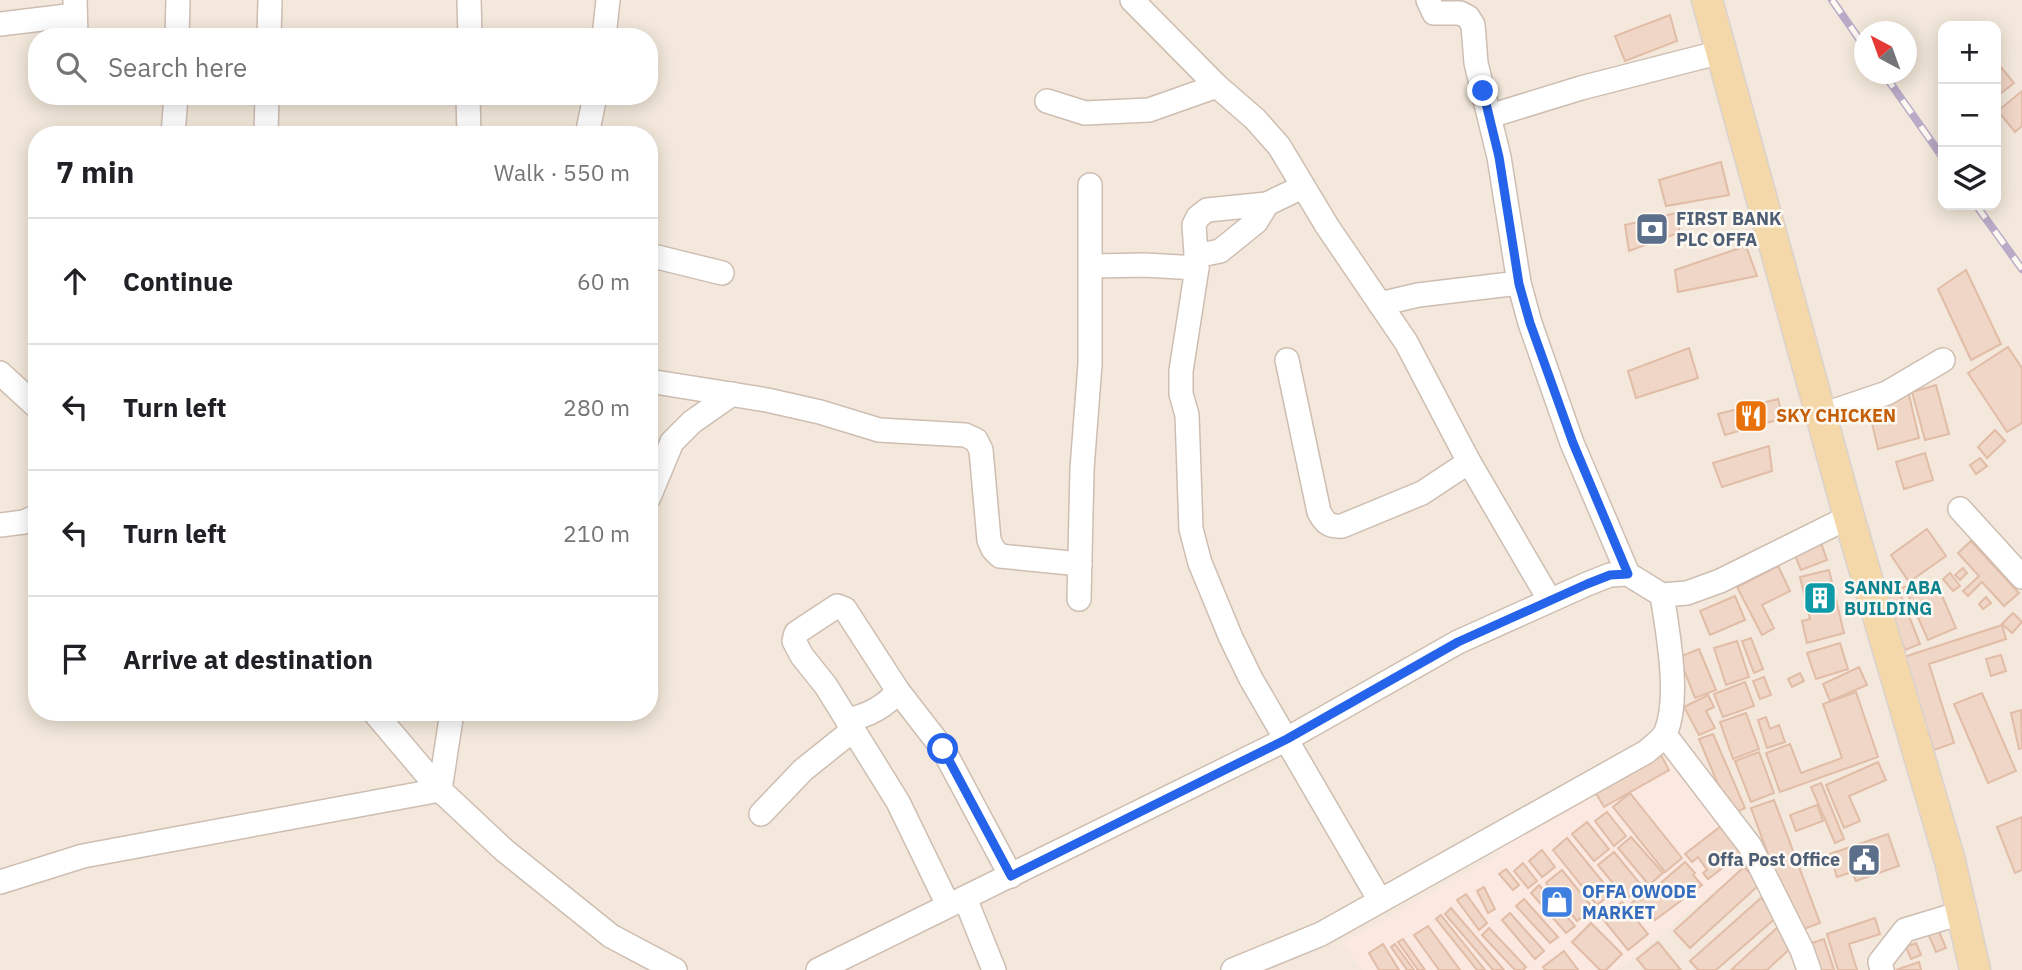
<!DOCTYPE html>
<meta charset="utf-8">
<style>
body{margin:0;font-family:"IBM Plex Sans",sans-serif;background:#f2f2f2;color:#202124}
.controls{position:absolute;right:21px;top:21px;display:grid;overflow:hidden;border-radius:14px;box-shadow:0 4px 18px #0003}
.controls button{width:63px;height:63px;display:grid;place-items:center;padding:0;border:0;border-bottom:2px solid #e0e0e0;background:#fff;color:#202124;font:35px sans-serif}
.compass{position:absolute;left:1854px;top:21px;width:63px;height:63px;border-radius:50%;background:#fff;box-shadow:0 4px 18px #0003;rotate:319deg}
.stop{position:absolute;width:21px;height:21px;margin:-16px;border:5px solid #2563eb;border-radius:50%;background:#fff}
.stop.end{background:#2563eb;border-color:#fff;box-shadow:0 2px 7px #0008}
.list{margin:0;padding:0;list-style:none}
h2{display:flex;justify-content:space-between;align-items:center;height:91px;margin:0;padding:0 28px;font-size:30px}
h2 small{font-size:23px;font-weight:400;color:#757577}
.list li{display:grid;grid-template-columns:46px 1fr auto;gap:21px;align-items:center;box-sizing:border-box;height:126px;padding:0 28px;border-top:2px solid #e0e0e0}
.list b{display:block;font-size:26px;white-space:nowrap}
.list em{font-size:23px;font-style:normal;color:#757577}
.icon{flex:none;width:38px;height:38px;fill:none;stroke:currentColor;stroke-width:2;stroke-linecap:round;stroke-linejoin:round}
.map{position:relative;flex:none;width:2022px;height:970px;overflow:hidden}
.search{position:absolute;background:#fff;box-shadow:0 4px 18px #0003;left:28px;top:28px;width:630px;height:77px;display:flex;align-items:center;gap:18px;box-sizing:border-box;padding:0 24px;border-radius:28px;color:#757577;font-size:26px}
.panel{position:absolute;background:#fff;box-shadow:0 4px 18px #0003;left:28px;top:126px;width:630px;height:595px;border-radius:28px}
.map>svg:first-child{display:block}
</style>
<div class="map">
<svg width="2022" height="970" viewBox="0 0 2022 970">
<rect width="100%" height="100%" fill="#fcf6ec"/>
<path fill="#f3e8db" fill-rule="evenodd" d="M0,0H2022V970H0ZM1943,26H1996V205H1943ZM1864,32H1906V74H1864ZM37,37H649V96H37ZM37,135H649V712H37Z"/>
<path fill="#fbe9e1" d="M1675,756L1751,862L1617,970H1362L1342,943L1502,853L1496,844L1583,786L1594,801Z"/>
<g fill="#f0d6c6" stroke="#e1bca7" stroke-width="2">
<path d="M1670,15L1677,41L1625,61L1615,36Z"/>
<path d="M1996,61L2014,83L1996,97Z"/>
<path d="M2022,91V126L2015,132L1998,111Z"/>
<path d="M1721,162L1729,195L1666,206L1659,180Z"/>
<path d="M1684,211L1678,233L1629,251L1625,225Z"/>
<path d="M1746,246L1757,276L1678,292L1675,270Z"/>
<path d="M1966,270L2001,344L1971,360L1938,289Z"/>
<path d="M2008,347L2022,368V423L2007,432L1968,373Z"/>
<path d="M1689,348L1698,378L1636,398L1628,371Z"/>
<path d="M1936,385L1949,434L1925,440L1912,392Z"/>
<path d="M1908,391L1919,438L1878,449L1867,401Z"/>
<path d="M1778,399L1783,418L1725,435L1718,414Z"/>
<path d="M1995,430L2005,441L1987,458L1978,447Z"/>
<path d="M1769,446L1772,471L1722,487L1713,463Z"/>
<path d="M1925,453L1933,480L1904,489L1896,462Z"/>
<path d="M1980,458L1987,466L1976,474L1970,465Z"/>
<path d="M1927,529L1946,556L1909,582L1891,555Z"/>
<path d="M1820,540L1827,560L1801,570L1793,551Z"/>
<path d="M1971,541L2019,593L2004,606L1982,582L1968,596L1963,591L1979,576L1958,553Z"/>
<path d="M1778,566L1790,591L1762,605L1774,628L1762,635L1737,587Z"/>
<path d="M1963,568L1967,573L1960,580L1955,575Z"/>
<path d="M1829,570L1844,633L1807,643L1802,621L1810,619L1800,577Z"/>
<path d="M1950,573L1960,586L1953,591L1943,579Z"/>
<path d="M1936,582L1956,628L1928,640L1908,595Z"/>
<path d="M1910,585L1911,589L1900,593L1920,644L1905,650L1883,592L1898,586L1899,589Z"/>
<path d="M1735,596L1745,620L1710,635L1700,611Z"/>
<path d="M1986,597L1991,603L1983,609L1979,604Z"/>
<path d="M2013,613L2022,622L2012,633L2002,624Z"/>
<path d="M2002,625L2006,639L1929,664L1954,743L1934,750L1904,657Z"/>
<path d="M1751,638L1763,669L1754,673L1742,641Z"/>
<path d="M1737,641L1749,677L1726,685L1714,648Z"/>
<path d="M1840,643L1848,669L1816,679L1807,653Z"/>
<path d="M1699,649L1716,690L1695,698L1679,657Z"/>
<path d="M2001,655L2006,671L1991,676L1986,659Z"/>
<path d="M1859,667L1867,685L1830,701L1823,684Z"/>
<path d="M1800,673L1804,681L1792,687L1788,679Z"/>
<path d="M1764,677L1771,695L1760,699L1753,681Z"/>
<path d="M1745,682L1754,706L1723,717L1714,694Z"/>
<path d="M1856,692L1878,757L1780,792L1766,753L1790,744L1801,773L1842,758L1823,704Z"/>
<path d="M1982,693L2016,771L1988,783L1954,704Z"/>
<path d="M1708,695L1714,707L1706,711L1715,728L1699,735L1684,707Z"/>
<path d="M2021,710L2022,748L2019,749L2011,713Z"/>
<path d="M1746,713L1759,749L1733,759L1720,722Z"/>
<path d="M1766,717L1770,729L1779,725L1785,742L1767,748L1758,720Z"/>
<path d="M1713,734L1745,808L1731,815L1699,739Z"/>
<path d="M1657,748L1669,770L1604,807L1591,785Z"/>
<path d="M1759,752L1774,793L1751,802L1735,761Z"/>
<path d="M1878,762L1886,780L1849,796L1860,821L1844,828L1826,785Z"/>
<path d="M1821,783L1844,839L1835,843L1811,787Z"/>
<path d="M1630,793L1682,858L1665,872L1613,807Z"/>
<path d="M1774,800L1820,923L1801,930L1786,891L1782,892L1751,808Z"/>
<path d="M1817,805L1823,821L1796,831L1790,815Z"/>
<path d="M1607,812L1626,836L1614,846L1595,821Z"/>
<path d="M2022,817V870L2015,873L1997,827Z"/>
<path d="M1587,822L1609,849L1594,861L1572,834Z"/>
<path d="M1721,826L1742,853L1708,879L1703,873L1707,870L1698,857L1692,862L1685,854Z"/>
<path d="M1888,834L1899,866L1856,881L1852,872L1837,877L1830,854Z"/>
<path d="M1631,837L1663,873L1649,885L1618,848Z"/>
<path d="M1567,838L1612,893L1597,905L1553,850Z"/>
<path d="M1542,850L1555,867L1542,877L1529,861Z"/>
<path d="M1614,852L1642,886L1626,899L1598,865Z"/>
<path d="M1685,862L1695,873L1693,875L1702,885L1655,920L1646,907L1639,912L1631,904L1637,897L1641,900Z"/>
<path d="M1523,863L1537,881L1528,888L1514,871Z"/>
<path d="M1744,867L1760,884L1690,948L1674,931Z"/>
<path d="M1506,869L1519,885L1513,890L1499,874Z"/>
<path d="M1562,870L1593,908L1577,921L1546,883Z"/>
<path d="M1539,885L1575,926L1566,933L1531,893Z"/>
<path d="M1484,887L1495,909L1488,913L1477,891Z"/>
<path d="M1466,894L1487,923L1479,930L1457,900Z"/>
<path d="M1761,898L1778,916L1716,970H1698L1690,961Z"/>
<path d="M1524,899L1558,937L1550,943L1516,906Z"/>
<path d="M1622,902L1648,934L1628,950L1602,918Z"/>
<path d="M1451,908L1504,970H1493L1445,914Z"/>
<path d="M1510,913L1544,951L1535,959L1502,920Z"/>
<path d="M1441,915L1485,970H1477L1436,919Z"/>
<path d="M1875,918L1880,934L1849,944L1857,970H1838L1827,934Z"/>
<path d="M1591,923L1622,954L1606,970H1600L1572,942Z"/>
<path d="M1428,926L1460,970H1439L1414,935Z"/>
<path d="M1778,927L1794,945L1767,970H1731Z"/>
<path d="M1937,927L1946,948L1936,952L1927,931Z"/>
<path d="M1489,928L1526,967L1523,970H1515L1482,935Z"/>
<path d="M1403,939L1425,970H1418L1398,942Z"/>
<path d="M1824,939L1834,970H1817L1809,944Z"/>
<path d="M1658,942L1681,970H1646L1637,959Z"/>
<path d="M1916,943L1921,955L1911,959L1906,947Z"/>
<path d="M1383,944L1399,970H1379L1369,953Z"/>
<path d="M1395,944L1414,970H1407L1391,947Z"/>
<path d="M1564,951L1578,970H1545L1543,967Z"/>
<path d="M1919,962L1921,970H1896Z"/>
</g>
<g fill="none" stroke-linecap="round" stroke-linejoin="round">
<defs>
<g id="minor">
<path d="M75,0L76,37"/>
<path d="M469,0L470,37"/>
<path d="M1132,0L1217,86L1255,119L1279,146L1327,226L1406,342L1469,462L1549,599"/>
<path d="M1428,0L1434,13H1460L1468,17L1473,25L1476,63L1499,157L1519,283L1530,323L1572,443L1628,574L1662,595L1687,593L1720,581L1849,517"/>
<path d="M0,24L75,15"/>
<path d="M177,37L178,0"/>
<path d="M269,37L270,0"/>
<path d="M604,37L608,0"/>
<path d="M468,96L469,135"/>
<path d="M1047,101L1085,113L1149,110L1217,86"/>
<path d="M1490,116L1581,88L1721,52"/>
<path d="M173,135L176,96"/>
<path d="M266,135L267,96"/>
<path d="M587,135L595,96"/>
<path d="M1267,204L1207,210L1198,217L1194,225L1197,268L1181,371V394L1187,415L1191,529L1200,563L1231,638L1251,679L1379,899"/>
<path d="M649,255L722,273"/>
<path d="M1196,256L1220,251L1256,222L1267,204L1302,187"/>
<path d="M1091,266L1145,265L1197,268"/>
<path d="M1380,304L1418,295L1519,283"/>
<path d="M1287,360L1319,512C1325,523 1329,527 1342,526L1422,493L1469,462"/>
<path d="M0,373L37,407"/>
<path d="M649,381L767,400L820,412L879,430L965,435L976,440L981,450L989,540L993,549L1000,556L1080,564"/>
<path d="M1822,415L1887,393L1943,360"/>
<path d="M649,497L672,442L692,422L732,394"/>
<path d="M1960,509L2022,577"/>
<path d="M0,525L24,522L37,516"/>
<path d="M1079,599L1082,469L1090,364V185"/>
<path d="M374,712L440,790L504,850L611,936L675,970"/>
<path d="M847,720C867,716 885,707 898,691"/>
<path d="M1665,735L1750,846L1802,950L1809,970"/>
<path d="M440,790L452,712"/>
<path d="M761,814L803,770L853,730"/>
<path d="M0,882L83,856L440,790"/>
<path d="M965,898L994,970"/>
<path d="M948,905L898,802L826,686L802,656L794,641L796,633L837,606L845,609L898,691L943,749L1011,876"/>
<path d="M818,970L1287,739L1458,642L1587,584L1610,575L1628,574"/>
<path d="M1233,970L1321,934L1646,752C1653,746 1662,740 1666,732C1680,697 1668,633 1662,595"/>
<path d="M1882,970L1880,962L1905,930L1961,913"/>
</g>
<path id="major" d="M1707,0L1849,517L1950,861L1975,970"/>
</defs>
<use href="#minor" stroke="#cebeb2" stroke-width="26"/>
<use href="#major" stroke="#d9d2ce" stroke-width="33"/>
<use href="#minor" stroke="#fff" stroke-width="23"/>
<use href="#major" stroke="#f5d8aa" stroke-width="30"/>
<defs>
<g id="rail">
<path d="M1832,0L1864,46"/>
<path d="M1884,74L1943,158"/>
<path d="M1976,205L2022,269"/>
</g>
</defs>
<use href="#rail" stroke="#b9aac7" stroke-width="8"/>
<use href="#rail" stroke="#fefaf3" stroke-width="5" stroke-dasharray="16" stroke-linecap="butt"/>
</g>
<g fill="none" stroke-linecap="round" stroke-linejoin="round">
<path stroke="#2563eb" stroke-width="9" d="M943,749L1011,876L1287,739L1458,642L1587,584L1610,575L1628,574L1573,443L1530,323L1519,284L1499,157L1483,91"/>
</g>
<defs>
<symbol id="bank-square" viewBox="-11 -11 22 22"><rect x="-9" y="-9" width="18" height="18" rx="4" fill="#5c6f8a" stroke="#fefaf3"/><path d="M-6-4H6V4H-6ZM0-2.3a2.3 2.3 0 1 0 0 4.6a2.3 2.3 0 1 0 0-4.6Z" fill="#fff"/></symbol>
<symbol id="restaurant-square" viewBox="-11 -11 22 22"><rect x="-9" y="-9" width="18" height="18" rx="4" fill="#e8710a" stroke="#fefaf3"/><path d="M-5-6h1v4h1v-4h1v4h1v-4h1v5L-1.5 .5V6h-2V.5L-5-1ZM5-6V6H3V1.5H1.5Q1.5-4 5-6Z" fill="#fff"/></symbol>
<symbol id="building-square" viewBox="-11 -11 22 22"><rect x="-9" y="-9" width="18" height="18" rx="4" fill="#0f9aa8" stroke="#fefaf3"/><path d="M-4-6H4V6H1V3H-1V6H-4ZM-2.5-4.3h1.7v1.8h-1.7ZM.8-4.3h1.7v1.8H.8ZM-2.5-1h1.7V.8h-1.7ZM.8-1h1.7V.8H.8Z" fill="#fff"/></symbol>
<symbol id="civic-square" viewBox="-11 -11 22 22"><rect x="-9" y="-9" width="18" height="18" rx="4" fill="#5c6f8a" stroke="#fefaf3"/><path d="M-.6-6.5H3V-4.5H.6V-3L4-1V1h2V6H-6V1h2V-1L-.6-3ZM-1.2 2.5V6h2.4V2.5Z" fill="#fff"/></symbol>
<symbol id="shop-square" viewBox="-11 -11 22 22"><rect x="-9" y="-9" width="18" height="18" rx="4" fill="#3f7fe0" stroke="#fefaf3"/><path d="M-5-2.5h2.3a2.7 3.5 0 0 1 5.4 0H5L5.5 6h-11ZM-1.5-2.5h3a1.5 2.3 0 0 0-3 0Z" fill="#fff"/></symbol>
</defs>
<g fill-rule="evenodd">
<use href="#bank-square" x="1633" y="210" width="38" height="38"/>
<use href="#restaurant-square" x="1732" y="397" width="38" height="38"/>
<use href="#building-square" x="1801" y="579" width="38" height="38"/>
<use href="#civic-square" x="1845" y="841" width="38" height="38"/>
<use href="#shop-square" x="1538" y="883" width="38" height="38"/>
</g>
<g text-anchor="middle" stroke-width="5" stroke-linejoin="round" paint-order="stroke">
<g font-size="18" font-weight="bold" fill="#4e5e75" stroke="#fefaf3" text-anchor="start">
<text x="1676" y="225">FIRST BANK<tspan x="1676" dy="21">PLC OFFA</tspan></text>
<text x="1840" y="866" text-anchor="end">Offa Post Office</text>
</g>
<g font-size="18" font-weight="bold" fill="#c56008" stroke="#fefaf3" text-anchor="start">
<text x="1776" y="422">SKY CHICKEN</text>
</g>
<g font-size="18" font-weight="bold" fill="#0d838f" stroke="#fefaf3" text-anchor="start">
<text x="1844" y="594">SANNI ABA<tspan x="1844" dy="21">BUILDING</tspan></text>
</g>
<g font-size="18" font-weight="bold" fill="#366cbe" stroke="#fefaf3" text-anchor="start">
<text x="1582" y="898">OFFA OWODE<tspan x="1582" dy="21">MARKET</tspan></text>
</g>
</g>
</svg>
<div class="controls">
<button>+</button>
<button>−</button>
<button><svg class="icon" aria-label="layers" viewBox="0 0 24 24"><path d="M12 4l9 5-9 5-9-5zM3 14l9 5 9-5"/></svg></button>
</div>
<svg class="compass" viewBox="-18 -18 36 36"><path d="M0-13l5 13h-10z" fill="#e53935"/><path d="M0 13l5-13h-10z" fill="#757577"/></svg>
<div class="stop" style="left:943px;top:749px"></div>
<div class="stop end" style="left:1483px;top:91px"></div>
<div class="search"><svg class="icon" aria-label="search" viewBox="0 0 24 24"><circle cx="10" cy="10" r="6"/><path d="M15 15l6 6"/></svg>Search here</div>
<section class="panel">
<h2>7 min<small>Walk · 550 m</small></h2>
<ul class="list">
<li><svg class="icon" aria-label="ahead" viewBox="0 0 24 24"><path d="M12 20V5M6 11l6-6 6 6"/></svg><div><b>Continue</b></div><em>60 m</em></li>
<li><svg class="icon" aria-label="left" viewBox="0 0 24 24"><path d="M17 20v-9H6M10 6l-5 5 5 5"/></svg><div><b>Turn left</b></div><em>280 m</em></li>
<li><svg class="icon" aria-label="left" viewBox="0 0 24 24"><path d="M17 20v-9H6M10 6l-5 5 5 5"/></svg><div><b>Turn left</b></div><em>210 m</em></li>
<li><svg class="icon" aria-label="arrive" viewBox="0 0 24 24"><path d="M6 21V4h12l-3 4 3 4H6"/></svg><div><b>Arrive at destination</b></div></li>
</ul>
</section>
</div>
